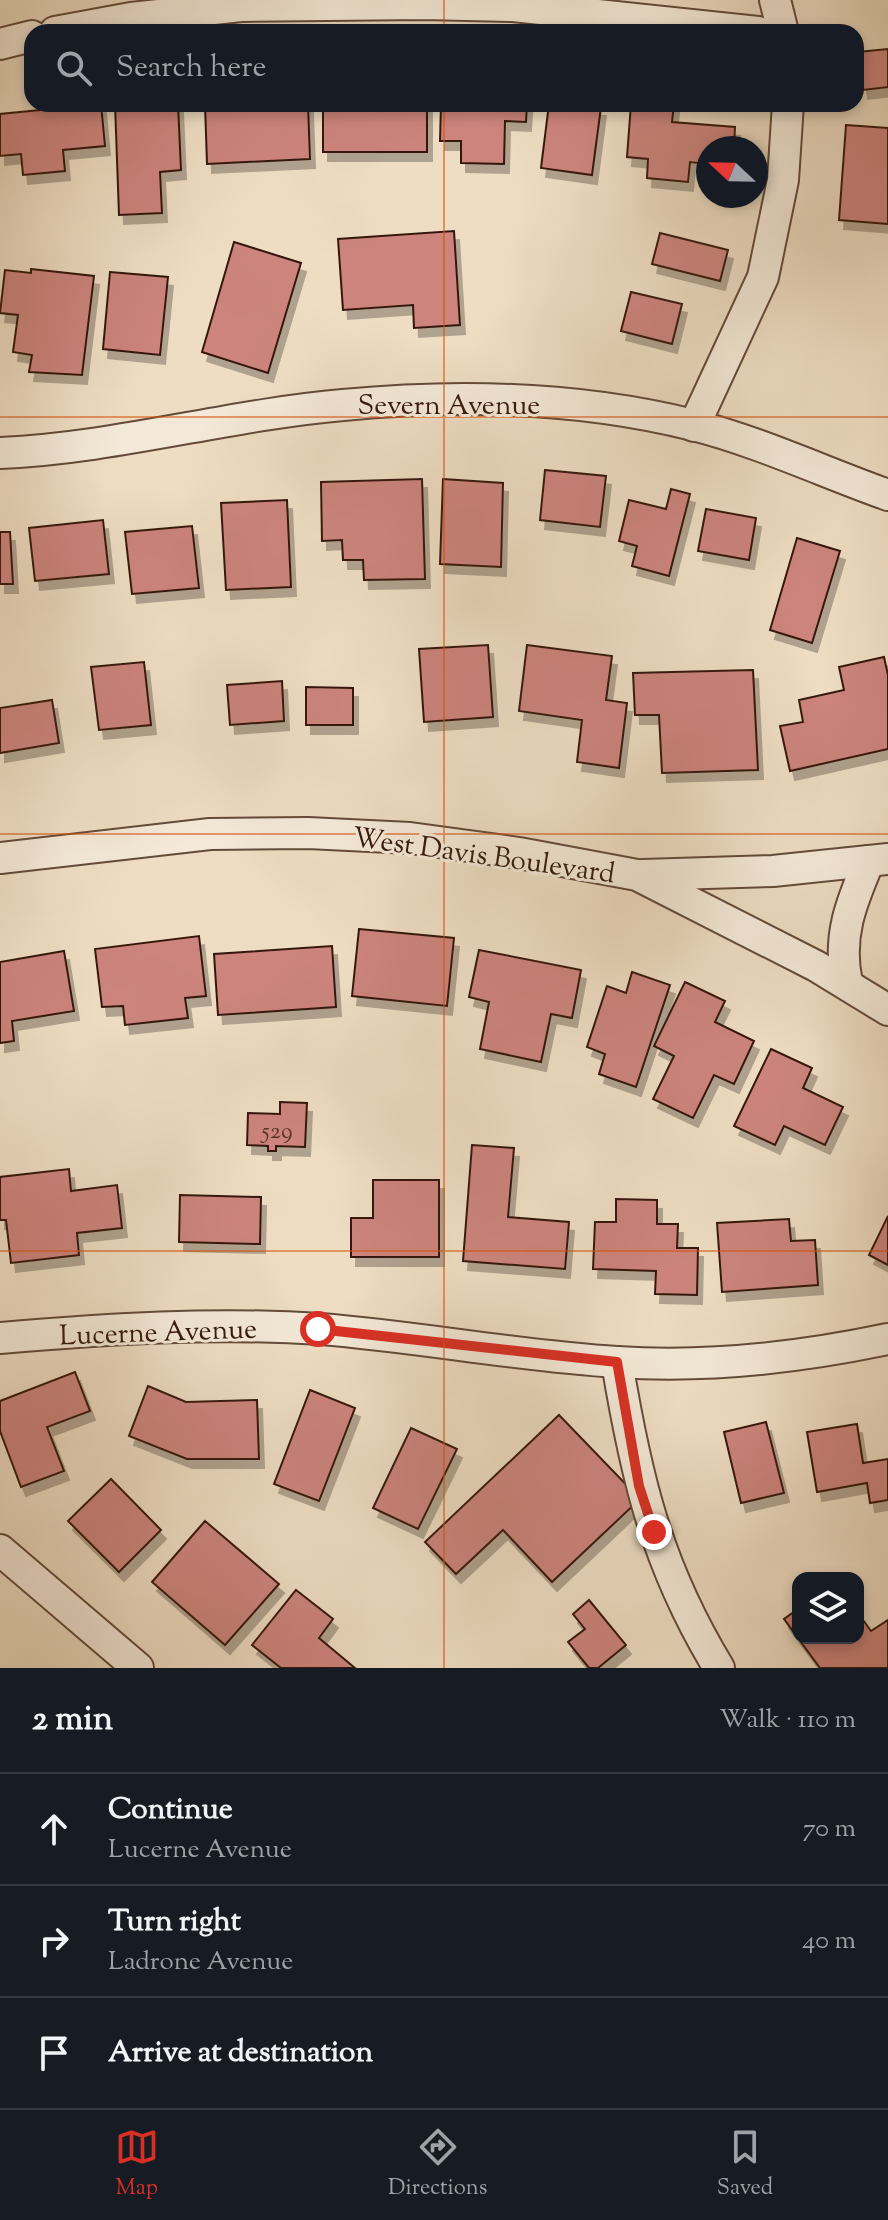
<!DOCTYPE html>
<meta charset="utf-8">
<style>
body{margin:0;font-family:"Sorts Mill Goudy",serif;background:#242831;color:#f1f3f6}
.controls{position:absolute;right:24px;bottom:24px;display:grid;overflow:hidden;border-radius:16px;box-shadow:0 4px 12px #0003}
.controls button{width:72px;height:72px;display:grid;place-items:center;padding:0;border:0;border-bottom:2px solid #363941;background:#171b24;color:#f1f3f6;font:40px sans-serif}
.compass{position:absolute;left:696px;top:136px;width:72px;height:72px;border-radius:50%;background:#171b24;box-shadow:0 4px 12px #0003;rotate:292deg}
.stop{position:absolute;width:24px;height:24px;margin:-18px;border:6px solid #d93025;border-radius:50%;background:#fff}
.stop.end{background:#d93025;border-color:#fff;box-shadow:0 2px 8px #0008}
.list{margin:0;padding:0;list-style:none}
h2{display:flex;justify-content:space-between;align-items:center;height:104px;margin:0;padding:0 32px;font-size:34px}
h2 small{font-size:26px;font-weight:400;color:#9ea1a6}
.list li{display:grid;grid-template-columns:52px 1fr auto;gap:24px;align-items:center;box-sizing:border-box;height:112px;padding:0 32px;border-top:2px solid #363941}
.list b{display:block;font-size:30px;white-space:nowrap}
.list p{margin:0;font-size:26px;white-space:nowrap;color:#9ea1a6}
.list em{font-size:26px;font-style:normal;color:#9ea1a6}
.icon{flex:none;width:44px;height:44px;fill:none;stroke:currentColor;stroke-width:2;stroke-linecap:round;stroke-linejoin:round}
.map{position:relative;flex:none;width:888px;height:1668px;overflow:hidden}
.search{position:absolute;background:#171b24;box-shadow:0 4px 12px #0003;left:24px;right:24px;top:24px;height:88px;display:flex;align-items:center;gap:20px;box-sizing:border-box;padding:0 28px;border-radius:24px;color:#9ea1a6;font-size:30px}
.sheet{height:440px;background:#171b24}
nav{display:flex;justify-content:space-around;align-items:center;box-sizing:border-box;height:112px;border-top:2px solid #363941;background:#171b24;font-size:22px;color:#9ea1a6}
nav a{display:grid;justify-items:center;gap:4px}
nav .on{color:#d93025}
.map>svg:first-child{display:block}
</style>
<div class="map">
<svg width="888" height="1668" viewBox="0 0 888 1668">
<defs>
<filter id="shadow"><feDropShadow dx="5" dy="9" stdDeviation="0" flood-color="#0004"/></filter>
</defs>
<rect width="100%" height="100%" fill="#eeddc3"/>
<filter id="stains"><feTurbulence type="fractalNoise" baseFrequency=".0025" numOctaves="4"/><feColorMatrix values="0 0 0 0 .2 0 0 0 0 .09 0 0 0 0 .02 0 0 0 .5 -.17"/></filter>
<radialGradient id="worn" r=".72"><stop offset=".6" stop-color="#630" stop-opacity="0"/><stop offset="1" stop-color="#630" stop-opacity=".3"/></radialGradient>
<g fill="#cc847d" stroke="#36190b" stroke-width="2" filter="url(#shadow)">
<path d="M888,49V87L863,90L858,52Z"/>
<path d="M101,104L105,146L63,150L65,171L23,175L21,154L0,156V114Z"/>
<path d="M115,104H178L181,170L160,172L162,213L119,215Z"/>
<path d="M205,104H308L310,159L207,164Z"/>
<rect x="323" y="104" width="104" height="48"/>
<path d="M441,104H527L526,122L505,121L504,164L461,163V141H440Z"/>
<path d="M549,104L601,107L592,175L541,168Z"/>
<path d="M631,104H674L672,122L735,127L734,148H708V164L690,162L688,182L647,178L648,159L627,157Z"/>
<path d="M846,125L888,128V224L839,220Z"/>
<path d="M454,231L460,325L414,328L413,305L343,310L338,239Z"/>
<path d="M660,233L728,250L720,281L652,264Z"/>
<path d="M234,242L301,263L268,373L202,352Z"/>
<path d="M31,269L94,276L82,375L29,372L32,355L13,352L18,315L0,313L5,270L31,273Z"/>
<path d="M110,272L168,277L160,355L103,349Z"/>
<path d="M631,292L682,304L672,344L621,331Z"/>
<path d="M545,470L606,476L600,527L540,520Z"/>
<path d="M422,479L425,579L364,580L363,560H343L342,540L322,541L321,482Z"/>
<path d="M443,479L503,483L501,567L440,564Z"/>
<path d="M671,489L690,494L669,576L632,566L637,546L619,541L629,500L666,509Z"/>
<path d="M287,500L291,587L226,590L221,503Z"/>
<path d="M706,509L756,518L749,560L698,551Z"/>
<path d="M103,520L109,574L35,581L29,528Z"/>
<path d="M192,526L199,588L132,594L125,532Z"/>
<path d="M0,532H10L13,584H0Z"/>
<path d="M797,538L840,551L812,643L770,630Z"/>
<path d="M488,645L493,717L424,722L419,649Z"/>
<path d="M527,645L612,656L606,700L627,703L619,768L577,762L582,720L519,711Z"/>
<path d="M884,657L888,675V749L790,771L780,726L803,722L799,700L844,690L839,667Z"/>
<path d="M144,662L151,725L99,730L91,667Z"/>
<path d="M753,670L758,770L662,773L659,715H635L633,673Z"/>
<path d="M282,681L284,721L230,725L227,685Z"/>
<path d="M306,687L353,688V725H306Z"/>
<path d="M52,700L59,743L0,753V708Z"/>
<path d="M359,929L454,938L447,1006L352,996Z"/>
<path d="M199,936L206,996L185,998L188,1018L125,1025L123,1006L102,1007L95,949Z"/>
<path d="M332,946L336,1007L218,1015L214,954Z"/>
<path d="M479,950L581,970L572,1018L551,1014L541,1062L480,1049L489,1002L469,997Z"/>
<path d="M64,951L74,1011L12,1021L14,1041L0,1043V962Z"/>
<path d="M632,972L670,985L636,1087L599,1074L605,1054L587,1047L607,986L626,993Z"/>
<path d="M685,982L725,1001L715,1022L754,1041L734,1084L714,1075L693,1118L653,1099L674,1056L654,1046Z"/>
<path d="M771,1049L812,1068L803,1088L843,1107L825,1145L784,1126L775,1145L734,1126Z"/>
<path d="M280,1102L307,1103L305,1147L276,1146V1151H268V1146L247,1145L248,1113L280,1114Z"/>
<path d="M472,1145L514,1148L508,1217L569,1222L565,1269L463,1261Z"/>
<path d="M69,1169L71,1191L117,1185L122,1228L77,1233L79,1255L11,1263L6,1220H0V1177Z"/>
<path d="M373,1180H439V1257H351V1218H373Z"/>
<path d="M180,1195L261,1197L260,1244L179,1242Z"/>
<path d="M616,1199L657,1200V1224H678L677,1248H698L697,1295L655,1294L656,1271L593,1269L595,1222H616Z"/>
<path d="M888,1216V1265L869,1255Z"/>
<path d="M789,1219L791,1241L815,1240L818,1285L722,1292L717,1223Z"/>
<path d="M75,1372L90,1411L47,1427L64,1471L21,1487L0,1431V1401Z"/>
<path d="M148,1386L186,1402L257,1400L259,1459H187L129,1436Z"/>
<path d="M310,1390L355,1408L319,1501L274,1484Z"/>
<path d="M559,1415L640,1499L552,1582L503,1530L456,1574L425,1542Z"/>
<path d="M766,1422L784,1493L741,1503L724,1432Z"/>
<path d="M857,1424L863,1463L888,1459V1500L870,1503L867,1483L817,1492L807,1432Z"/>
<path d="M411,1428L457,1449L418,1529L373,1508Z"/>
<path d="M111,1479L161,1530L119,1572L68,1521Z"/>
<path d="M205,1521L279,1584L225,1645L152,1582Z"/>
<path d="M296,1590L333,1619L319,1638L355,1668H281L252,1645Z"/>
<path d="M589,1600L626,1645L598,1668H589L568,1642L585,1629L573,1614Z"/>
<path d="M798,1609V1638H858V1613L871,1631L888,1620V1668H820L784,1619Z"/>
</g>
<g fill="none" stroke-linecap="round" stroke-linejoin="round">
<defs>
<g id="minor">
<path d="M775,0L783,32"/>
<path d="M55,32L131,18L241,6L424,4L513,6L758,32"/>
<path d="M0,44L32,36"/>
<path d="M694,426L763,277L783,180L788,104"/>
<path d="M0,453C116,448 228,415 343,405C459,394 580,397 693,425C757,441 826,473 888,495"/>
<path d="M0,858L210,834L308,833L410,838L519,853L637,875L816,966L888,1010"/>
<path d="M643,875L773,871L888,859"/>
<path d="M847,983C837,937 851,903 869,861"/>
<path d="M0,1338C107,1329 214,1322 321,1329C420,1337 518,1356 617,1362C709,1368 798,1358 888,1339"/>
<path d="M617,1362C636,1478 657,1566 719,1668"/>
<path d="M0,1550L138,1668"/>
</g>
</defs>
<use href="#minor" stroke="#644a39" stroke-width="34"/>
<use href="#minor" stroke="#f4e9d8" stroke-width="30"/>
</g>
<g fill="none" stroke-linecap="round" stroke-linejoin="round">
<path stroke="#d93025" stroke-width="10" d="M318,1329L617,1362L639,1486L654,1532"/>
</g>
<path fill="none" stroke="#d6530c" stroke-width="2" stroke-opacity="0.55" d="M444,0V32M444,104V1668M0,417H888M0,834H888M0,1251H888"/>
<g text-anchor="middle" stroke-width="6" stroke-linejoin="round" paint-order="stroke">
<g font-size="24" fill="#5c3428">
<text x="277" y="1138">529</text>
</g>
<g font-size="28" fill="#36190b" stroke="#f4e9d8">
<text x="449" y="414">Severn Avenue</text>
<text transform="translate(484 854) rotate(8)" y="10">West Davis Boulevard</text>
<text transform="translate(158 1331) rotate(-2)" y="10">Lucerne Avenue</text>
</g>
</g>
<rect width="100%" height="100%" filter="url(#stains)"/>
<rect width="100%" height="100%" fill="url(#worn)"/>
</svg>
<div class="controls">
<button><svg class="icon" aria-label="layers" viewBox="0 0 24 24"><path d="M12 4l9 5-9 5-9-5zM3 14l9 5 9-5"/></svg></button>
</div>
<svg class="compass" viewBox="-18 -18 36 36"><path d="M0-13l5 13h-10z" fill="#e53935"/><path d="M0 13l5-13h-10z" fill="#9ea1a6"/></svg>
<div class="stop" style="left:318px;top:1329px"></div>
<div class="stop end" style="left:654px;top:1532px"></div>
<div class="search"><svg class="icon" aria-label="search" viewBox="0 0 24 24"><circle cx="10" cy="10" r="6"/><path d="M15 15l6 6"/></svg>Search here</div>
</div>
<section class="sheet">
<h2>2 min<small>Walk · 110 m</small></h2>
<ul class="list">
<li><svg class="icon" aria-label="ahead" viewBox="0 0 24 24"><path d="M12 20V5M6 11l6-6 6 6"/></svg><div><b>Continue</b><p>Lucerne Avenue</p></div><em>70 m</em></li>
<li><svg class="icon" aria-label="right" viewBox="0 0 24 24"><path d="M7 20v-9h11M14 6l5 5-5 5"/></svg><div><b>Turn right</b><p>Ladrone Avenue</p></div><em>40 m</em></li>
<li><svg class="icon" aria-label="arrive" viewBox="0 0 24 24"><path d="M6 21V4h12l-3 4 3 4H6"/></svg><div><b>Arrive at destination</b></div></li>
</ul>
</section>
<nav>
<a class="on"><svg class="icon" aria-label="map" viewBox="0 0 24 24"><path d="M3 6l6-2 6 2 6-2v14l-6 2-6-2-6 2zM9 4v14M15 6v14"/></svg>Map</a>
<a><svg class="icon" aria-label="directions" viewBox="0 0 24 24"><path d="M12 3l9 9-9 9-9-9zM9 14v-3h6M13 9l2 2-2 2"/></svg>Directions</a>
<a><svg class="icon" aria-label="saved" viewBox="0 0 24 24"><path d="M7 4h10v16l-5-4-5 4z"/></svg>Saved</a>
</nav>
